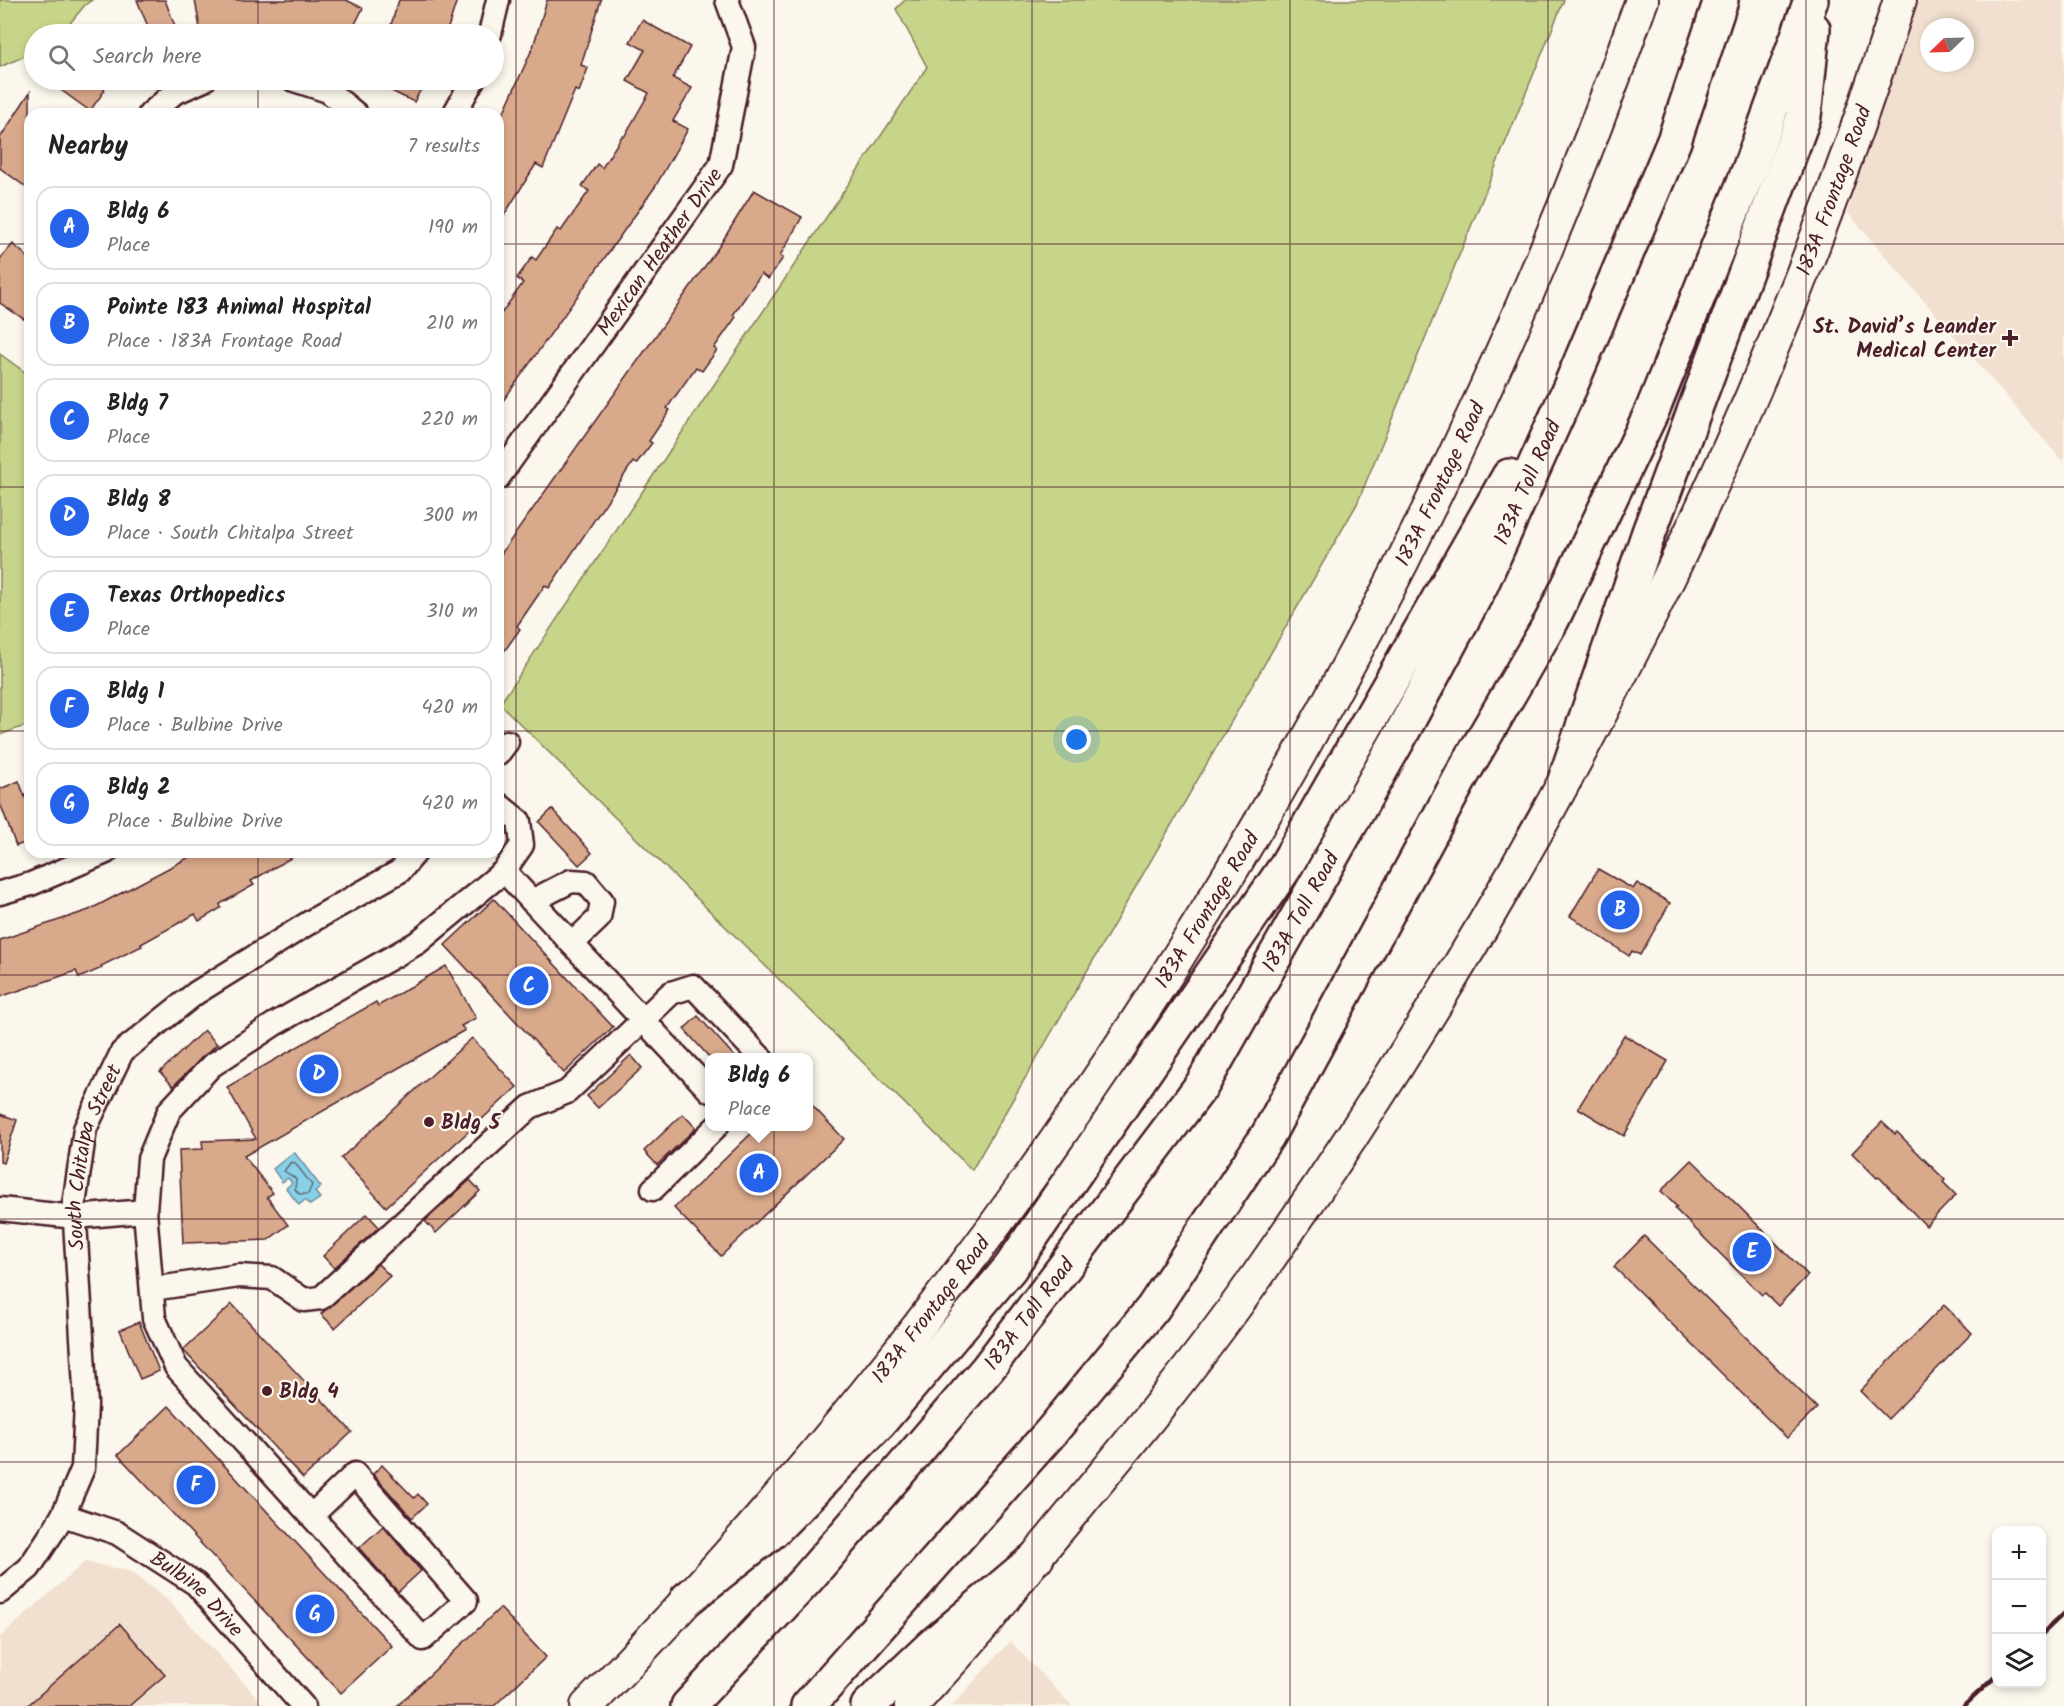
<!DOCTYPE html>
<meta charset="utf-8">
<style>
body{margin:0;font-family:Kalam,sans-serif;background:#f2f2f2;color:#222}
.controls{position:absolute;right:18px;bottom:18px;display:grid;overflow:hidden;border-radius:12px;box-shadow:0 3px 9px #0003}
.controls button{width:54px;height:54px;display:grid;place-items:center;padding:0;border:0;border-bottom:2px solid #e0e0e0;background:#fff;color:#222;font:30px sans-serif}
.compass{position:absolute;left:1920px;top:18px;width:54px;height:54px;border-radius:50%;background:#fff;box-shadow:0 3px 9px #0003;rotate:247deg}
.you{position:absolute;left:1077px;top:740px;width:21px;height:21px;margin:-15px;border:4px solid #fff;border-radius:50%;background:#1a73e8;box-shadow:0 0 0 9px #1a73e833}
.badge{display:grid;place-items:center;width:39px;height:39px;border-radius:50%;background:#2563eb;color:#fff;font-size:20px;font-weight:700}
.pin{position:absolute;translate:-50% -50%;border:3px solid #fff;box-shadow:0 2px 6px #0006}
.popup{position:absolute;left:705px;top:1053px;width:108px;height:78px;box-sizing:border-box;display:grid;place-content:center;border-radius:12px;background:#fff;filter:drop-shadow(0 2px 4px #0005);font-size:20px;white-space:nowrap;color:#767676}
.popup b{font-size:22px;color:#222}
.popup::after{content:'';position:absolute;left:50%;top:100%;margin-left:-12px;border:12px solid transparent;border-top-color:#fff}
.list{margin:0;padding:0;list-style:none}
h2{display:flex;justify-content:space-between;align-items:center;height:78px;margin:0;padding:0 24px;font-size:26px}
h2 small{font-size:20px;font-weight:400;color:#767676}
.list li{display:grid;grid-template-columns:39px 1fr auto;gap:18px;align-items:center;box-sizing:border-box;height:84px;margin:0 12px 12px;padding:0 12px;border:2px solid #e0e0e0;border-radius:18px}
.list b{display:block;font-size:22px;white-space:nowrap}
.list p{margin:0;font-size:20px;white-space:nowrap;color:#767676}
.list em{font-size:20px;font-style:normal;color:#767676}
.icon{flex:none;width:33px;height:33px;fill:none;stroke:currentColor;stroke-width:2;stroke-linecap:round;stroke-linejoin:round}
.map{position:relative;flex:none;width:2064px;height:1706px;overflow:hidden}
.search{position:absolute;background:#fff;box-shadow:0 3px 9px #0003;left:24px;top:24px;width:480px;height:66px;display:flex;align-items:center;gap:15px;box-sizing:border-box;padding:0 21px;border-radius:33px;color:#767676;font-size:22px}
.panel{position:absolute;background:#fff;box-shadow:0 3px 9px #0003;left:24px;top:108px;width:480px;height:750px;border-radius:18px}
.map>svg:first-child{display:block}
</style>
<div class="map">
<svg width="2064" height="1706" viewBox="0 0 2064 1706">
<rect width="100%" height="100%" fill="#fbf7ec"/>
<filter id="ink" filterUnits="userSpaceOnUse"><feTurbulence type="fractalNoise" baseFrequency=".0167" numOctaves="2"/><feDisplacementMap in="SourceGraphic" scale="12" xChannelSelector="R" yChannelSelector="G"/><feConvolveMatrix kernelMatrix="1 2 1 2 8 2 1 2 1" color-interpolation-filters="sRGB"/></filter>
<g filter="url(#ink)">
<g fill="#f1e0cf" fill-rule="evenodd">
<path d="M1919,0H2064V463L1847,212ZM1929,27H1965V63H1929Z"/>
<path d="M85,1562L129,1571L168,1600L265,1706H0V1637Z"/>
<path d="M1010,1641L1072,1706H952Z"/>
</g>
<g fill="#c6d589" stroke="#887a5a" stroke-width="1.5">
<path d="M0,0H92L85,5L61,34H34V52L0,67Z"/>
<path d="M905,0H1564L1357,504L972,1170L500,704L927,67L896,9Z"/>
<path d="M0,354L30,376V724L0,735Z"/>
</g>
<path fill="#87d1e8" stroke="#6f8a9c" stroke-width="1.5" d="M294,1152L321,1187L315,1192L320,1198L310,1205L305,1200L299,1205L286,1188L292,1183L288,1178L282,1182L273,1169Z"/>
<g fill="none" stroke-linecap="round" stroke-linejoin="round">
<path stroke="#626677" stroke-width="1.5" d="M291,1162L295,1163L312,1185L308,1194H299L295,1189L296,1179L284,1171Z"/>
</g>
<g fill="#d9a98b" stroke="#4a1f2b" stroke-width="1.5">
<path d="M137,0H165L178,34H151Z"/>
<path d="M195,0H346L363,8L350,34H201Z"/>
<path d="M399,0H457L446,34H388Z"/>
<path d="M547,0H601L581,65L588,68L579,92L575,90L543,168L536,164L498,225V125L533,47Z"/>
<path d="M642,20L690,47L673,78L692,88L673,121L688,129L655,187L498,408V318L523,283L517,278L532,257L536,260L557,229L561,231L589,191L582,186L597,164L602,168L622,136L624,137L649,93L627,81L645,50L630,42Z"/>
<path d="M47,80H91L105,90L90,111Z"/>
<path d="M369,80H426L414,102Z"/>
<path d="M30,92V190L0,168V138Z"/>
<path d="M754,190L802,217L780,256L783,258L768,279L761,274L733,315L736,317L714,348L717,350L702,371L696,367L667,408L670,410L649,441L652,443L636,464L633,462L549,588L545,585L517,626L520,629L498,660V558L720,245Z"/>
<path d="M13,244L30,259V323L0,303V259Z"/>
<path d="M19,781L30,810V841L16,846L0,803V789Z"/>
<path d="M552,809L592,853L579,865L539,822Z"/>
<path d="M199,852H301L251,881L254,885L220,904L221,908L199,921L195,914L141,944L142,946L101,966L102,968L79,978L76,971L0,997V940L89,910Z"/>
<path d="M1598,869L1633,889L1637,883L1670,903L1640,955L1632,951L1629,956L1570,916Z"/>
<path d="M494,899L613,1027L564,1073L445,945Z"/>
<path d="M446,966L476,1018L461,1026L465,1030L244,1156L273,1193L267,1197L288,1225L268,1240L183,1243L179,1150L203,1149L202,1141L256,1139L227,1087L376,1002L378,1006Z"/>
<path d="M698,1016L736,1058H710L684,1029Z"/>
<path d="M204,1030L217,1044L173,1086L160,1072Z"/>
<path d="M1624,1035L1668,1061L1624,1136L1578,1108Z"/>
<path d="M472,1038L517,1087L386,1207L341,1158Z"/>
<path d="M631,1055L642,1068L598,1108L587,1096Z"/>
<path d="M808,1101L844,1139L721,1256L674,1208L759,1126H808Z"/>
<path d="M0,1114L17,1120L3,1163L0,1162Z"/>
<path d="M683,1114L696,1128L657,1165L644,1151Z"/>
<path d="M1882,1122L1895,1134L1897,1132L1945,1180L1943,1182L1956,1195L1926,1226L1879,1177L1877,1178L1852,1153Z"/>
<path d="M1692,1160L1808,1275L1778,1306L1765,1293L1762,1295L1675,1209L1677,1207L1661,1191Z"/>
<path d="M470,1180L480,1191L436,1233L425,1221Z"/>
<path d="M367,1214L379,1227L334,1268L323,1256Z"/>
<path d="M1644,1236L1817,1408L1787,1438L1614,1267Z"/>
<path d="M378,1264L390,1276L335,1328L321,1314Z"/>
<path d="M232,1304L352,1432L303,1478L183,1350Z"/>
<path d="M1944,1305L1972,1333L1888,1419L1860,1391Z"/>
<path d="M139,1322L159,1371L140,1379L120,1330Z"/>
<path d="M169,1406L392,1646L341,1693L118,1455Z"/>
<path d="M382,1465L414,1498L418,1494L427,1504L412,1518L373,1474Z"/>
<path d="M383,1526L421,1571L398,1592L359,1548Z"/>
<path d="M500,1608L546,1657L494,1706H397Z"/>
<path d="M120,1624L165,1675L129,1706H27Z"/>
</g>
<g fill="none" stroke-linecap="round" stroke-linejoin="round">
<defs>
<g id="street">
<path d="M490,34L498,0"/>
<path d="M294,80L328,91L356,114"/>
<path d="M150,114L174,93L204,80"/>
<path d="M454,114L473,80"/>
<path id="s1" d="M498,478L721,165L744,47L727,0"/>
<path d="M498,754L507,742"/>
<path d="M0,893L31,884L106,852"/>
<path d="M532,901L571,881L586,882L602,901L599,918L572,944"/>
<path d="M710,1091L643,1020L671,993L693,986L761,1058"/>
<path d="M653,1189L717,1126"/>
<path d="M0,1209L75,1217L145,1211L154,1318L176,1367L423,1639L466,1601L355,1474L311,1516"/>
<path d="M145,1211L149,1159L169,1111L211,1066L273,1025L417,943L504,871"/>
<path d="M152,1289L239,1276L272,1278L304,1300L321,1298L530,1107L567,1092L643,1020L504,871L522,845L519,821L498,804"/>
<path id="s2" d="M63,1515L117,1533L196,1584L303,1706"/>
<path id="s3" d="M0,1592L29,1568L52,1533L63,1515L83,1468L86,1404L74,1205L85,1129L122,1052L196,993L315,919L400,871L416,852"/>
</g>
<g id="secondary">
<path id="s4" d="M587,1706C1058,1224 1418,635 1642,0"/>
<path id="s5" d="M911,1706C935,1679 961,1652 984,1624C1003,1602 1020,1577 1039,1553C1113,1463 1188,1374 1255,1279C1530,888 1755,456 1900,0"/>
</g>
<g id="highway">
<path d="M1566,777L1648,535L1804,116L1813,29"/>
<path d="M687,1599L773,1531L879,1423L1010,1268L1284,869L1509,476"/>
<path id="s6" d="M688,1706L807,1579L988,1368L1202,1085L1399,738L1481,585L1570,387L1674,141L1721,0"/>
<path d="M808,1706L1052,1431L1153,1308L1268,1135L1462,775L1552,620L1652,411L1749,170L1811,0"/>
<path d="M868,1706L934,1644L1037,1557"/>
</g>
</defs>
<use href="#street" stroke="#4a1f2b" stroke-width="27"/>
<use href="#secondary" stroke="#4a1f2b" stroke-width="36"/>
<use href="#highway" stroke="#4a1f2b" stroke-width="38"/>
<use href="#street" stroke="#fbf7ec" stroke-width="22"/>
<use href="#secondary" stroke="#fbf7ec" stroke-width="32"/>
<use href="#highway" stroke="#fbf7ec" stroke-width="33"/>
<g stroke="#4a1f2b" stroke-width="4.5">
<path d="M2042,1634L2064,1613"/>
<path d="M1964,1706L1996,1676"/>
</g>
</g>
</g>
<path fill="none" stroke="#4a1f2b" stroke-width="1.5" stroke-opacity="0.55" d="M258,0V34M516,0V1706M774,0V1706M1032,0V1706M1290,0V1706M1548,0V1706M1806,0V1706M258,80V114M0,244H30M498,244H2064M0,487H30M498,487H2064M0,731H30M498,731H2064M258,852V1706M0,975H2064M0,1219H2064M0,1462H2064"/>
<g fill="#4a1f2b" stroke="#fbf7ec" stroke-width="2">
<path d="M2007 329h6v6h6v6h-6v6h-6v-6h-6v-6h6z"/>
<circle cx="429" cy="1122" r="6"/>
<circle cx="267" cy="1391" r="6"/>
</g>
<g text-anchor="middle" stroke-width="4.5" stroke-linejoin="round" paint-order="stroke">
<g font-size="21" fill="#4a1f2b" stroke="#fbf7ec">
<text dy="7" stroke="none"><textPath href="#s5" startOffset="1785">183A Frontage Road</textPath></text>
<text dy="7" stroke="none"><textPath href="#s1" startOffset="278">Mexican Heather Drive</textPath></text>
<text dy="7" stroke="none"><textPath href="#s6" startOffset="1492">183A Toll Road</textPath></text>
<text dy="7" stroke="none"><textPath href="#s4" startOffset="1497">183A Frontage Road</textPath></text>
<text dy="7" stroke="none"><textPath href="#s4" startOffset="1011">183A Frontage Road</textPath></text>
<text dy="7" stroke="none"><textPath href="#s6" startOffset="1006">183A Toll Road</textPath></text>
<text dy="7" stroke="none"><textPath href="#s3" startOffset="466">South Chitalpa Street</textPath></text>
<text dy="7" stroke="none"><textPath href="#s4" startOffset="525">183A Frontage Road</textPath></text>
<text dy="7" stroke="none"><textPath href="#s6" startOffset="520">183A Toll Road</textPath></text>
<text dy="7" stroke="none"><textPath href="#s2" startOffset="158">Bulbine Drive</textPath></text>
</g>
<g font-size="21" font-weight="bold" fill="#4a1f2b" stroke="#fbf7ec" text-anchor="start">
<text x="1996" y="333" text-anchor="end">St. David’s Leander<tspan x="1996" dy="24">Medical Center</tspan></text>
<text x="441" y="1129">Bldg 5</text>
<text x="279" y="1398">Bldg 4</text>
</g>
</g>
</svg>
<div class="controls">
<button>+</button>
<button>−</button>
<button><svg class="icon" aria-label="layers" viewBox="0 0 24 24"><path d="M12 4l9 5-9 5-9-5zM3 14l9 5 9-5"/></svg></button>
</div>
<svg class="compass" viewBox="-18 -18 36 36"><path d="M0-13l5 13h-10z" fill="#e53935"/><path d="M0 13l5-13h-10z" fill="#767676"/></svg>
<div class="you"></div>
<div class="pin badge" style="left:759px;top:1173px">A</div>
<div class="popup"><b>Bldg 6</b>Place</div>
<div class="pin badge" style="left:1620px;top:910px">B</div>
<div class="pin badge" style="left:529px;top:986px">C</div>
<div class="pin badge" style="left:319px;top:1074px">D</div>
<div class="pin badge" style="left:1752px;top:1252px">E</div>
<div class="pin badge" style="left:196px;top:1485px">F</div>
<div class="pin badge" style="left:315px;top:1614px">G</div>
<div class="search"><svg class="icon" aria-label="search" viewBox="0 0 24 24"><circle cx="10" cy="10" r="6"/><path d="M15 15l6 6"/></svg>Search here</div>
<section class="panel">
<h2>Nearby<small>7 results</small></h2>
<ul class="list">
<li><span class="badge">A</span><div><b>Bldg 6</b><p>Place</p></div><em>190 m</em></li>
<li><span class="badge">B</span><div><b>Pointe 183 Animal Hospital</b><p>Place · 183A Frontage Road</p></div><em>210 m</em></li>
<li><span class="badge">C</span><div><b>Bldg 7</b><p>Place</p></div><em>220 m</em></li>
<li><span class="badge">D</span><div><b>Bldg 8</b><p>Place · South Chitalpa Street</p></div><em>300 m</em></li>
<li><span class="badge">E</span><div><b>Texas Orthopedics</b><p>Place</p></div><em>310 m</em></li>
<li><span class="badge">F</span><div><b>Bldg 1</b><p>Place · Bulbine Drive</p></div><em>420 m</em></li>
<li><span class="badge">G</span><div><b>Bldg 2</b><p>Place · Bulbine Drive</p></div><em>420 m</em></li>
</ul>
</section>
</div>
